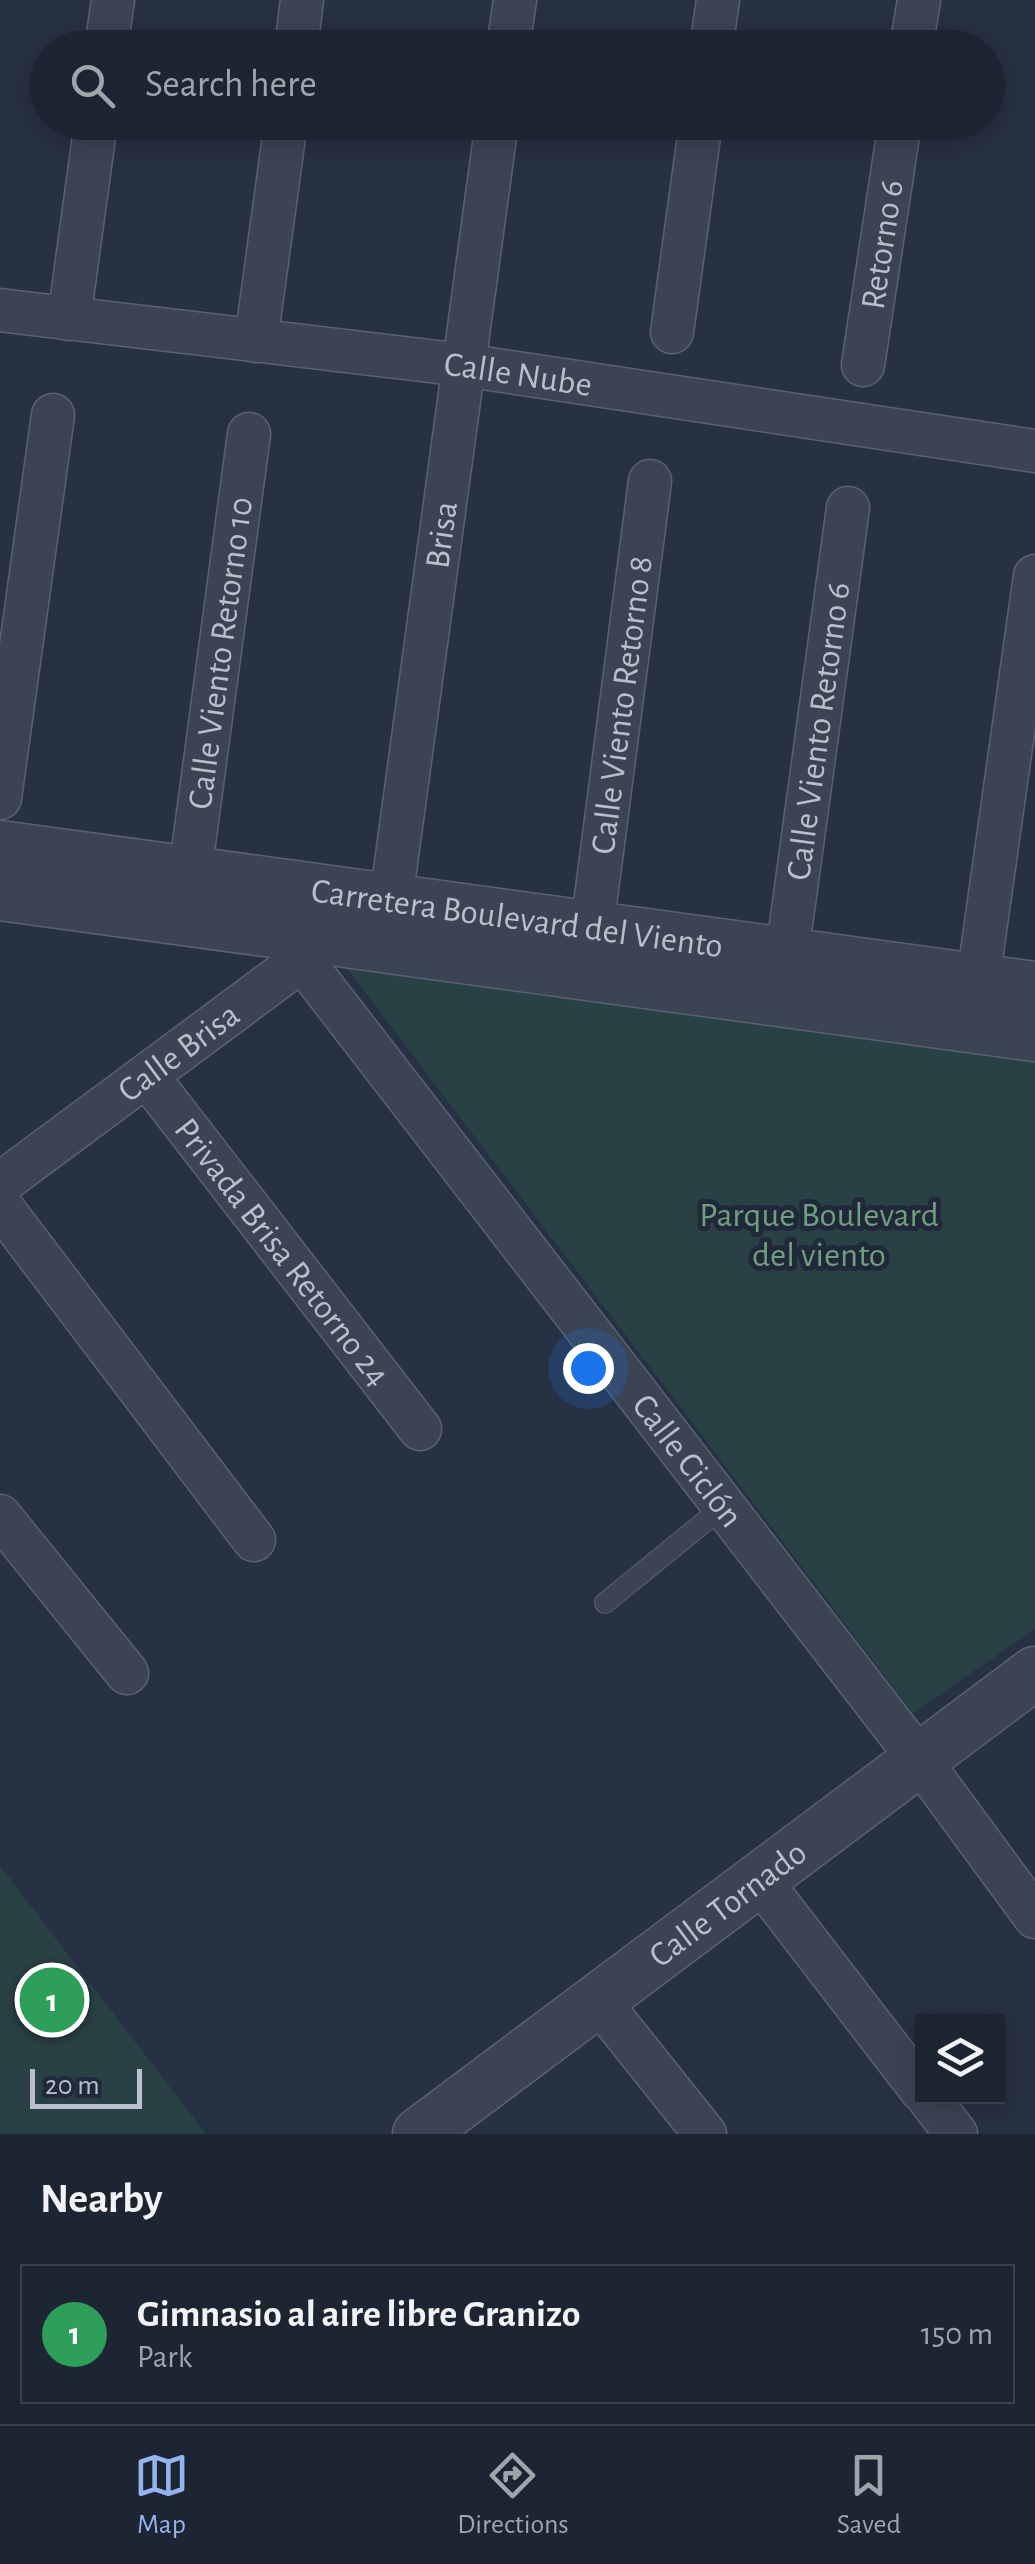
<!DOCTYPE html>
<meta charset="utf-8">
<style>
body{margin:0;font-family:"Alegreya Sans",sans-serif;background:#252d3b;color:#f1f3f6}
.controls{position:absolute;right:30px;bottom:30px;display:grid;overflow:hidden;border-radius:0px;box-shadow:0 5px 25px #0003}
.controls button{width:90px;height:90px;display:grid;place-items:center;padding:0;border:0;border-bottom:2px solid #3b424e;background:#1d2533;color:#f1f3f6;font:50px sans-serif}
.scale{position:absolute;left:30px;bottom:25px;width:112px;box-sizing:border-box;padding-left:10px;border:5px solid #b9bfcd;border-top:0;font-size:28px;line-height:35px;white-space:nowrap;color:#b9bfcd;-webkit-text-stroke:8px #202839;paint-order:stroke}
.you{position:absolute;left:588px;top:1368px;width:35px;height:35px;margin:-25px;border:8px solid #fff;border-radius:50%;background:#1a73e8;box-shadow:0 0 0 15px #1a73e833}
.badge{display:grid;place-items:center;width:65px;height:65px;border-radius:50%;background:#95b2f1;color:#fff;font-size:32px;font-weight:700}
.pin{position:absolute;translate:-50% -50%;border:5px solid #fff;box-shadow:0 2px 10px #0006}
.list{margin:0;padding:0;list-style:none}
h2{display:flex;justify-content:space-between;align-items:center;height:130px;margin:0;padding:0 40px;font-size:42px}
h2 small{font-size:32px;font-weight:400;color:#a0a5ac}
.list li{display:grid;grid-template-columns:65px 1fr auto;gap:30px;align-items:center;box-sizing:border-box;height:140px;margin:0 20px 20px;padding:0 20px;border:2px solid #3b424e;border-radius:0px}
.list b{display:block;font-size:38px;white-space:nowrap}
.list p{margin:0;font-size:32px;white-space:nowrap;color:#a0a5ac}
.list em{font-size:32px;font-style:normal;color:#a0a5ac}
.icon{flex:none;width:55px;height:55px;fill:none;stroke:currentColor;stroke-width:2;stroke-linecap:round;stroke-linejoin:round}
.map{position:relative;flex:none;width:1035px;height:2134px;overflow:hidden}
.search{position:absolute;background:#1d2533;box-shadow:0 5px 25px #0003;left:30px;right:30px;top:30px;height:110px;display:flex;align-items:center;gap:25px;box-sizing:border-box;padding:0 35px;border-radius:55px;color:#a0a5ac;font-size:38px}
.sheet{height:290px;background:#1d2533}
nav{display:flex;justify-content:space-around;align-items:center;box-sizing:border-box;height:140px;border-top:2px solid #3b424e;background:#1d2533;font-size:28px;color:#a0a5ac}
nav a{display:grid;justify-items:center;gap:5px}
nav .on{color:#95b2f1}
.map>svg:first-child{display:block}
</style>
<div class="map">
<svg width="1035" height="2134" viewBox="0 0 1035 2134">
<rect width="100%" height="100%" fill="#273144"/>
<g fill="#294045">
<path d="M332,949L1035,1046V1629L913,1713Z"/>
<path d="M0,1866L206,2134H0Z"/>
</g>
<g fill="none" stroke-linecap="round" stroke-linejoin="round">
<defs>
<path id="service" d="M605,1603L724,1506"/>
<g id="minor">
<path d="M106,48L113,0"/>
<path d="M296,48L302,0"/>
<path d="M508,48L515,0"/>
<path d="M711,48L718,0"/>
<path d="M911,48L919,0"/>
<path id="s1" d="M0,310L463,365L1035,451"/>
<path d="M69,319L96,122"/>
<path d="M672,332L701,122"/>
<path d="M256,341L286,122"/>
<path id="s2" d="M863,365L900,122"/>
<path d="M0,798L53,415"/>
<path id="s3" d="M190,873L249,434"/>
<path id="s4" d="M592,928L650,481"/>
<path id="s5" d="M387,929L497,122"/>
<path id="s6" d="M787,954L848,508"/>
<path id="s7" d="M302,960L919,1759L1035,1917"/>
<path d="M978,980L1035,576"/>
<path id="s8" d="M147,1076L420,1429"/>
<path id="s9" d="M0,1184L302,960L306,932"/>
<path d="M0,1205L254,1540"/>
<path d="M0,1516L127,1673"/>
<path d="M759,1879L922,2091"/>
<path d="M598,2000L705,2134"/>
<path d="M927,2096L956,2134"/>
</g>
<g id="tertiary">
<path id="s10" d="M0,847L1035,988"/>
<path d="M0,894L1035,1035"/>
<path id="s11" d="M419,2134L1035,1673"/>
</g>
</defs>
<use href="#service" stroke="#5a6171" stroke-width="22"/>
<use href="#minor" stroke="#5a6171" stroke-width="45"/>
<use href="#tertiary" stroke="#5a6171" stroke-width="55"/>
<use href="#service" stroke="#3c4454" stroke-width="20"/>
<use href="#minor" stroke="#3c4454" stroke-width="42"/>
<use href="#tertiary" stroke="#3c4454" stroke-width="52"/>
</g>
<g text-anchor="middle" stroke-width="10" stroke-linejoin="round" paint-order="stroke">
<g font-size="35" fill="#b9bfcd" stroke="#202839">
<text dy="12" stroke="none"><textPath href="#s2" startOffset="122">Retorno 6</textPath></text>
<text dy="12" stroke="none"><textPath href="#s1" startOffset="522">Calle Nube</textPath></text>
<text dy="12" stroke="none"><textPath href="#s5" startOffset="398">Brisa</textPath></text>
<text dy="12" stroke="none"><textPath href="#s3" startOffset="222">Calle Viento Retorno 10</textPath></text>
<text dy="12" stroke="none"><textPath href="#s4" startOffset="225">Calle Viento Retorno 8</textPath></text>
<text dy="12" stroke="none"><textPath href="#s6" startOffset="225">Calle Viento Retorno 6</textPath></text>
<text dy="12" stroke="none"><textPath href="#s10" startOffset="522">Carretera Boulevard del Viento</textPath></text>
<text dy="12" stroke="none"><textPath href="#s9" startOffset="222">Calle Brisa</textPath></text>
<text dy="12" stroke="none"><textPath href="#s8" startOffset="222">Privada Brisa Retorno 24</textPath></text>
<text dy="12" stroke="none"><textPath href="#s7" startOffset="632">Calle Ciclón</textPath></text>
<text dy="12" stroke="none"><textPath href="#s11" startOffset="385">Calle Tornado</textPath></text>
</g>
<g font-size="35" fill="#709f7e" stroke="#202839">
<text x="819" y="1226">Parque Boulevard<tspan x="819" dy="40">del viento</tspan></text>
</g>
</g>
</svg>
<div class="controls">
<button><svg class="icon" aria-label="layers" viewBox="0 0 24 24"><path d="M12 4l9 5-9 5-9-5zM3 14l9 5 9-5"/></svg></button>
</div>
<div class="scale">20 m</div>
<div class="you"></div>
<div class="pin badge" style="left:52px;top:2000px;background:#2e9e5b">1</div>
<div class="search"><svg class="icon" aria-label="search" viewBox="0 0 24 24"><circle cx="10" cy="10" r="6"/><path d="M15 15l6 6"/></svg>Search here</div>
</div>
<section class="sheet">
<h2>Nearby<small></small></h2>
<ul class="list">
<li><span class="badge" style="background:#2e9e5b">1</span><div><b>Gimnasio al aire libre Granizo</b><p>Park</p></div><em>150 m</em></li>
</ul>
</section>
<nav>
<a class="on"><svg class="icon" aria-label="map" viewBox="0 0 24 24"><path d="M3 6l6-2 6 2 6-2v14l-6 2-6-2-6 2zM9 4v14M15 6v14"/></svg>Map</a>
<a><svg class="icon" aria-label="directions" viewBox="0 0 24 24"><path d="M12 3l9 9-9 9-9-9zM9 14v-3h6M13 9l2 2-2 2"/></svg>Directions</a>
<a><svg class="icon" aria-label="saved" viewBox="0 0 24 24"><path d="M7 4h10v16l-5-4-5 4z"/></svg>Saved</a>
</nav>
